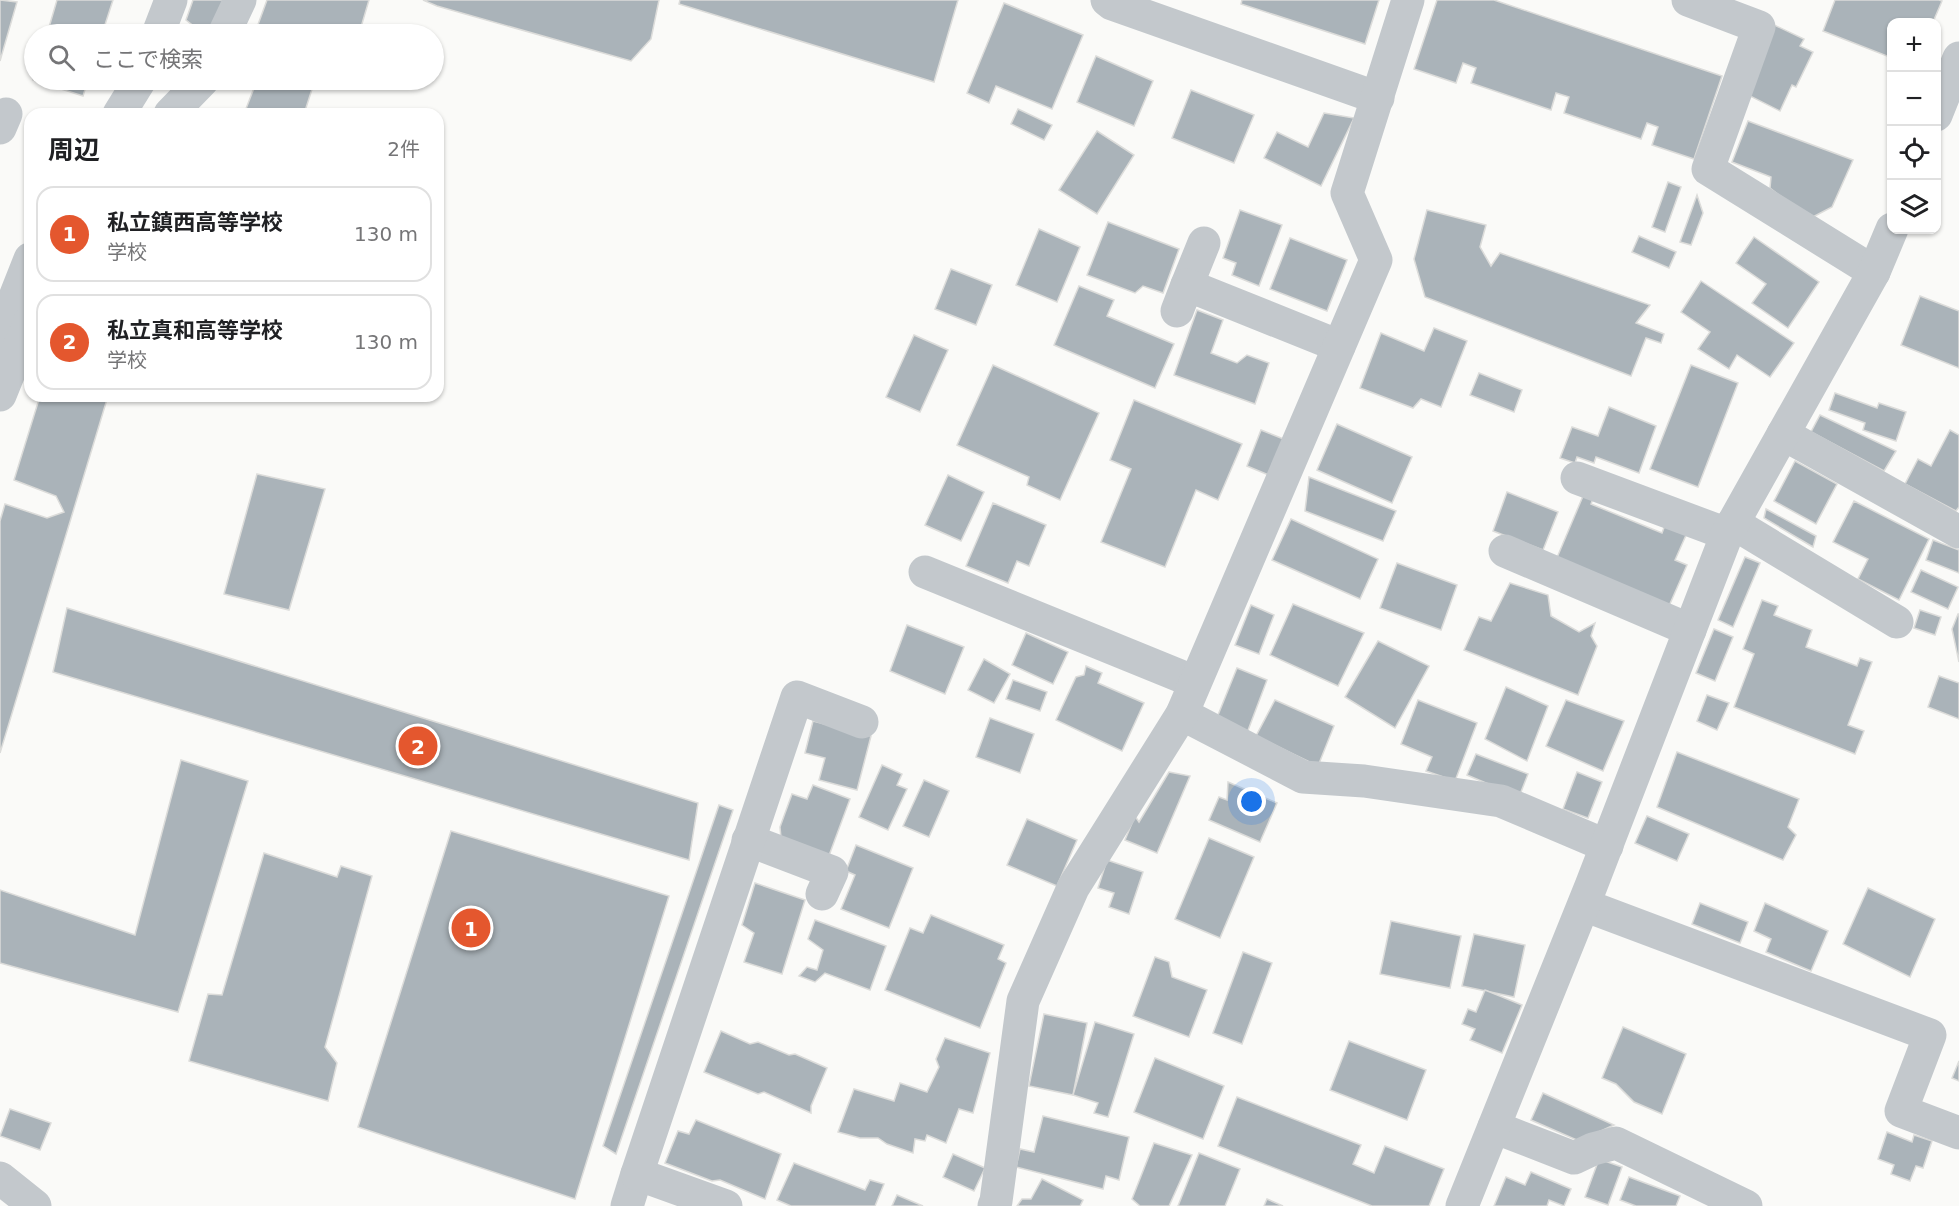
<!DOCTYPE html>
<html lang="ja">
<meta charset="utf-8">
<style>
body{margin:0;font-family:"DejaVu Sans","Noto Sans JP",sans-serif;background:#f2f2f2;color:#202124}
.controls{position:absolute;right:18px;top:18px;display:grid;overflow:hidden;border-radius:12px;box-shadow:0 2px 4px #0004}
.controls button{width:54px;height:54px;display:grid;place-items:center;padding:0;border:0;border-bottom:2px solid #e0e0e0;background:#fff;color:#202124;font:30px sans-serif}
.you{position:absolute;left:1252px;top:802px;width:21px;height:21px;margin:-15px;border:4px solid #fff;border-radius:50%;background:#1a73e8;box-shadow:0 0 0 9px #1a73e833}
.badge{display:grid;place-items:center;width:39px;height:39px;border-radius:50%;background:#e4572e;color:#fff;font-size:20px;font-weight:700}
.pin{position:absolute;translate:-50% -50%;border:3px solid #fff;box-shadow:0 2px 6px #0006}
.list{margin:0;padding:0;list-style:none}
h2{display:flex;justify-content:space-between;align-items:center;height:78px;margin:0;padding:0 24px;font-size:26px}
h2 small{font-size:20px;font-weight:400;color:#757577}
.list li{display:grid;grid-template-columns:39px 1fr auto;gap:18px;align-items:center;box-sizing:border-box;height:96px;margin:0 12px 12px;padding:0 12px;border:2px solid #e0e0e0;border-radius:18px}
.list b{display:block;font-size:22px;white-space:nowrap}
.list p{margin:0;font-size:20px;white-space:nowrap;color:#757577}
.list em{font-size:20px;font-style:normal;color:#757577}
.icon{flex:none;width:33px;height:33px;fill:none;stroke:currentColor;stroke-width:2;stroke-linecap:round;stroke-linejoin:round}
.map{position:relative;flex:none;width:1959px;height:1206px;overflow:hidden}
.search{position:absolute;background:#fff;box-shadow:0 2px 4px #0004;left:24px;top:24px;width:420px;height:66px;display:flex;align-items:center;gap:15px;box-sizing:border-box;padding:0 21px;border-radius:33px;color:#757577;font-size:22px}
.panel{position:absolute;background:#fff;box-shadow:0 2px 4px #0004;left:24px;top:108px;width:420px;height:294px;border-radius:18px}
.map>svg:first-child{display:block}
</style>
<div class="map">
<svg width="1959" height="1206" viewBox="0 0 1959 1206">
<rect width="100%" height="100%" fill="#fafaf8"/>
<g fill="#aab3b9" stroke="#dcdcda" stroke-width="1.5">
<path d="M0,0L17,2L0,61Z"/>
<path d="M57,0H113L102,34H47Z"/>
<path d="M193,0H224L212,34H204L186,20Z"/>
<path d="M267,0H369L359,34H272L256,30Z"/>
<path d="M423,0H659L651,39L631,61L437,6Z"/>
<path d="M680,0H958L934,82L679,4Z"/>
<path d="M1242,0H1379L1365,44L1241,4Z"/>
<path d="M1437,0H1494L1722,76L1694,159L1652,145L1658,127L1647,123L1641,139L1564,113L1569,97L1556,93L1551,110L1471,83L1476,68L1463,63L1456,83L1414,69Z"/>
<path d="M1835,0H1939L1942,1L1933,22H1892V58L1823,31Z"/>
<path d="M1004,3L1083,35L1052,109L996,86L989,103L967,93Z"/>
<path d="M1770,23L1804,39L1800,46L1813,52L1796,87L1792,85L1780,111L1744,93Z"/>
<path d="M1096,56L1153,81L1134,126L1077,102Z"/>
<path d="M34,74V80H88L83,96L33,80Z"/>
<path d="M158,80H178L173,88Z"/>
<path d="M257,80H315L304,114H244Z"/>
<path d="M1191,90L1254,115L1234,163L1172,138Z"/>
<path d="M1018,109L1052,125L1044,140L1011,124Z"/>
<path d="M1324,113L1354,118L1321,186L1264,158L1277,132L1308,147Z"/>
<path d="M1748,121L1853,160L1832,207L1809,219L1770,188L1771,177L1732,162Z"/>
<path d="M1097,131L1134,155L1097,214L1059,190Z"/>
<path d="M1668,182L1681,187L1665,232L1652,227Z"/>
<path d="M1697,195L1703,213L1691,245L1680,242Z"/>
<path d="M1240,210L1282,225L1259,286L1232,275L1236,263L1223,258Z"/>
<path d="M1427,210L1486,225L1480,247L1491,266L1500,253L1650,305L1636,323L1664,334L1661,343L1646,338L1631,376L1425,297L1414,259Z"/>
<path d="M1108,222L1179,249L1163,293L1143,286L1135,293L1087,275Z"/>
<path d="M1039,229L1080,247L1057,302L1016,285Z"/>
<path d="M1639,236L1676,252L1669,268L1632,252Z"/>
<path d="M1754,237L1819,282L1788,328L1752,303L1766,284L1736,263Z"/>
<path d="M1290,238L1347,260L1327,311L1270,289Z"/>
<path d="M951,269L992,285L976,325L935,309Z"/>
<path d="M1701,281L1794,343L1770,377L1737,355L1729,369L1698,349L1710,332L1681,312Z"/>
<path d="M1079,286L1114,300L1107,316L1174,344L1155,388L1054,345Z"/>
<path d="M1920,296L1959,311V368L1901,345Z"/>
<path d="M1197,310L1223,320L1211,353L1237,363L1247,355L1269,363L1255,404L1174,375Z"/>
<path d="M1434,328L1467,341L1441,407L1421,399L1413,408L1360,388L1381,333L1424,351Z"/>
<path d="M914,335L948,350L920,412L886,397Z"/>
<path d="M993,365L1099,413L1060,500L1027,485L1029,477L957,445Z"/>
<path d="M1691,365L1738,383L1698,487L1650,469Z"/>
<path d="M1479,373L1522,390L1514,412L1470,395Z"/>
<path d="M1835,393L1877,408L1879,403L1906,412L1896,441L1863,430L1865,423L1829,410Z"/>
<path d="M40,396H108L0,753V521L5,504L47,518L64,512L56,496L14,480Z"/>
<path d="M1134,400L1242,444L1218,500L1196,490L1165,567L1101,542L1131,469L1110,460Z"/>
<path d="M1609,407L1656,426L1639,473L1596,457L1594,463L1577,457L1575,463L1560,458L1572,427L1598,436Z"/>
<path d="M1820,415L1896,451L1884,471L1811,432Z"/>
<path d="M1337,424L1412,457L1392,503L1317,470Z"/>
<path d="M1261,430L1286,440L1271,476L1247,466Z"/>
<path d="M1950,430L1959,435V507L1956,511L1905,484L1918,459L1931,466Z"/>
<path d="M1795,461L1837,484L1816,524L1774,501Z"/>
<path d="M257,474L325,489L289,610L224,594Z"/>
<path d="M948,475L984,492L961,541L925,525Z"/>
<path d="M1309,477L1396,511L1383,541L1305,511Z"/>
<path d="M1586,489L1595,493L1591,504L1662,533L1665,525L1687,533L1675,560L1687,565L1669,606L1556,560Z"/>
<path d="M1507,492L1558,512L1543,550L1493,531Z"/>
<path d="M1854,501L1929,539L1899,600L1858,579L1868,559L1833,542Z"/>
<path d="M993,503L1046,525L1029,566L1017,561L1008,583L966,566Z"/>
<path d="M1766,509L1816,536L1813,547L1764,518Z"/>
<path d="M1291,519L1378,559L1360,599L1272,560Z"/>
<path d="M1933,540L1959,550V573L1926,560Z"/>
<path d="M1745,557L1760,563L1733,627L1718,620Z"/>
<path d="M1397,563L1457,585L1441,630L1380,608Z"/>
<path d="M1921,570L1958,587L1948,609L1911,592Z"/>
<path d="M1510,583L1548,595L1551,616L1579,632L1595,623L1591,636L1597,646L1578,695L1464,650L1479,617L1491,621Z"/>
<path d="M1762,600L1778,606L1774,615L1812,630L1806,647L1857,666L1860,658L1872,662L1848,725L1864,731L1855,754L1734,707L1754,654L1743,649Z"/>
<path d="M1293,604L1364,633L1338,686L1270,655Z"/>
<path d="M1251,605L1274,615L1259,654L1235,645Z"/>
<path d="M67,608L698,803L689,860L53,672Z"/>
<path d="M1920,610L1941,617L1935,635L1914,628Z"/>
<path d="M1958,614H1959V662L1952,629Z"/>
<path d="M907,625L964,647L945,694L890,671Z"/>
<path d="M1714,629L1733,637L1715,681L1696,673Z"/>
<path d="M1026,633L1068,652L1053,684L1012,665Z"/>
<path d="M1378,641L1429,666L1395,728L1345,697Z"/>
<path d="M984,659L1010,674L994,703L968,690Z"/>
<path d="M1086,666L1102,673L1098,683L1144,703L1122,751L1056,720L1076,677L1084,675Z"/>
<path d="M1237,668L1267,680L1247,733L1216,720Z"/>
<path d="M1939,676L1959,683V719L1928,707Z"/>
<path d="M1013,680L1047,692L1040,711L1006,699Z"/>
<path d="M1506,687L1548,706L1527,761L1485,739Z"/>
<path d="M1707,695L1729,703L1717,730L1697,721Z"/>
<path d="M1275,700L1334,726L1318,766L1256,736Z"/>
<path d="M1418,700L1477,723L1455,781L1426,771L1432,757L1401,744Z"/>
<path d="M1566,700L1624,721L1603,771L1546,746Z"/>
<path d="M990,718L1034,734L1020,773L976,757Z"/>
<path d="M813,721L871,736L857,790L819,780L825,758L805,753Z"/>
<path d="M1677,752L1799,799L1788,827L1796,835L1783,860L1657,807Z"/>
<path d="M1476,754L1528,774L1519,797L1467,775Z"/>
<path d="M181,760L248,781L178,1012L0,963V890L135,935Z"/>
<path d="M882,765L902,774L897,785L907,789L888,830L859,817Z"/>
<path d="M1169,772L1190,776L1157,853L1125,840L1135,816L1139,822Z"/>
<path d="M1577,772L1602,782L1588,818L1563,809Z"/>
<path d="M924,780L949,791L929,837L903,826Z"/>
<path d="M1228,782L1277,803L1260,842L1209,820L1219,797L1227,800Z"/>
<path d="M813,785L850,799L824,869L781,838L780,827L792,794L807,799Z"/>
<path d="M719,805L733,810L616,1154L603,1146Z"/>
<path d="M1647,816L1689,834L1677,861L1635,843Z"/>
<path d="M1027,819L1077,840L1057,886L1007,865Z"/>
<path d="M451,831L669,896L575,1199L358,1127Z"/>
<path d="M1209,838L1254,857L1220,938L1175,919Z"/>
<path d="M856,845L913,868L889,928L841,909L855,875L846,871Z"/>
<path d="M264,853L337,877L341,866L372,876L325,1047L337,1063L328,1101L189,1061L208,994L222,995Z"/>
<path d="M1107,860L1143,872L1129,914L1109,907L1114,893L1098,888Z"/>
<path d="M755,883L805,900L782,974L744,962L754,933L742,925Z"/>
<path d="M1868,888L1935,919L1910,977L1843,944Z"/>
<path d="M1700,903L1748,922L1740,943L1692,924Z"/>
<path d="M1765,903L1828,931L1811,971L1766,952L1771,939L1754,931Z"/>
<path d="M931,915L1004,945L998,959L1006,963L980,1028L885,990L910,928L923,933Z"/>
<path d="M815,920L886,946L870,990L825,973L815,982L799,976L807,967L817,970L823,950L808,939Z"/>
<path d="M1391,921L1461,936L1450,988L1380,974Z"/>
<path d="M1474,934L1525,945L1514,997L1462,986Z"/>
<path d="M1243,952L1272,963L1242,1044L1213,1033Z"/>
<path d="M1155,957L1169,962L1172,977L1207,990L1189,1037L1133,1016Z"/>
<path d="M1485,990L1522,1005L1502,1053L1470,1040L1475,1029L1462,1024L1468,1009L1476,1012Z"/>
<path d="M1044,1014L1087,1023L1073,1095L1029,1086Z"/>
<path d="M1095,1022L1134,1034L1108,1117L1094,1113L1098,1103L1073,1095Z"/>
<path d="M1623,1027L1686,1054L1662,1114L1634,1102L1616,1084L1602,1078Z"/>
<path d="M721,1031L750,1044L758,1042L789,1055L795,1054L827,1068L811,1106V1113L764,1092L758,1094L704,1072Z"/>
<path d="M945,1038L990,1053L973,1113L959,1109L946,1143L927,1135L925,1141L915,1139L913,1153L887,1144L878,1138H860L838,1132L854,1089L894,1101L900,1083L927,1092L939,1067L936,1059Z"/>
<path d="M1349,1041L1426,1070L1407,1120L1330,1090Z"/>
<path d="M1155,1058L1224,1086L1203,1139L1134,1112Z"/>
<path d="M1959,1061V1081L1952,1078Z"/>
<path d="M1543,1093L1614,1125L1579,1141L1531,1120Z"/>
<path d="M1237,1097L1361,1145L1353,1164L1374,1173L1385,1146L1444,1169L1429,1206H1372L1218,1146Z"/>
<path d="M10,1109L51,1123L40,1150L0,1136Z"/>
<path d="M1043,1116L1129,1137L1119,1180L1106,1176L1103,1189L1016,1167L1020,1149L1034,1152Z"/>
<path d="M696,1120L781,1154L765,1199L720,1180L712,1181L665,1163L678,1131L689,1134Z"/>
<path d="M1887,1132L1912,1142L1914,1135L1932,1141L1923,1168L1916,1166L1910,1181L1891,1174L1894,1165L1878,1159Z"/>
<path d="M1154,1143L1192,1155L1169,1206H1140L1132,1199Z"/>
<path d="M1199,1153L1240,1169L1225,1206H1178Z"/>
<path d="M953,1154L985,1168L974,1191L943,1177Z"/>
<path d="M1599,1159L1622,1167L1608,1205L1585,1197Z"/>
<path d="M794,1163L865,1190L870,1180L884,1184L875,1206H791L777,1200Z"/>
<path d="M1531,1172L1571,1189L1564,1206L1549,1200L1547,1206H1494L1506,1177L1525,1185Z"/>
<path d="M1629,1177L1680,1196L1676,1206H1636L1620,1200Z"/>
<path d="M1042,1179L1083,1200L1080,1206H1017L1022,1199H1031Z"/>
<path d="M897,1195L923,1206H892Z"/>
<path d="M1267,1199L1283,1206H1264Z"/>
</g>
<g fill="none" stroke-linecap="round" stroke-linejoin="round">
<g stroke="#c3c8cc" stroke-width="33">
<path d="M1107,0L1112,4L1378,98"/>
<path d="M1688,0L1759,27L1708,169L1874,272"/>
<path d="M158,34L171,0"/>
<path d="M224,34L240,0"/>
<path d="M119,114L140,80"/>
<path d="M170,114L203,80"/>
<path d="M1936,115L1959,58"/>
<path d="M0,128L6,114"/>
<path d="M1187,285L1204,243"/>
<path d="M1177,311L1187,285L1339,346"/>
<path d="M0,335L30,259"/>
<path d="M0,395L30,321"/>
<path d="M1783,434L1959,532"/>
<path d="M1577,478L1727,534"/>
<path d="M1733,523L1897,622"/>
<path d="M1505,551L1690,630"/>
<path d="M925,572L1195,682"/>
<path d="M1182,714L1303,777L1364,781L1501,801L1607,846"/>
<path d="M748,840L832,872L822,894"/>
<path d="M1584,905L1930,1035L1901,1111L1959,1133"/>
<path d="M1494,1127L1574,1158L1593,1149L1616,1143L1746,1206"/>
<path d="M0,1178L35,1206"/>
<path d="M627,1206L637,1174"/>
<path d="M726,1206L637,1174L797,697L862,722"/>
<path d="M994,1206L996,1201L1023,1001L1073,888L1182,714L1376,260L1347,193L1408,0"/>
<path d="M1462,1206L1591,886L1727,534L1874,272L1892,229"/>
</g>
</g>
</svg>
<div class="controls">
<button>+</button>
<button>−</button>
<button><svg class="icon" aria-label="locate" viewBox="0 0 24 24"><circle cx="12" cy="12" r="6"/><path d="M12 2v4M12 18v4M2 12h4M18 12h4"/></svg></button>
<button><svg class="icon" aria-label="layers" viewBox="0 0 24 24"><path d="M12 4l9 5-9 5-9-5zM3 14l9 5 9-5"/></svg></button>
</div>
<div class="you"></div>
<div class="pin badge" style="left:471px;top:928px">1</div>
<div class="pin badge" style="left:418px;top:746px">2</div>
<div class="search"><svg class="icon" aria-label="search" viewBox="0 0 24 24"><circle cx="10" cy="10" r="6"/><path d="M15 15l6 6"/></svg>ここで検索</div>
<section class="panel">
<h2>周辺<small>2件</small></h2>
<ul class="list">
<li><span class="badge">1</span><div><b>私立鎮西高等学校</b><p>学校</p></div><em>130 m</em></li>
<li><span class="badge">2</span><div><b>私立真和高等学校</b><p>学校</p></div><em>130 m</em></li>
</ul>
</section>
</div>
